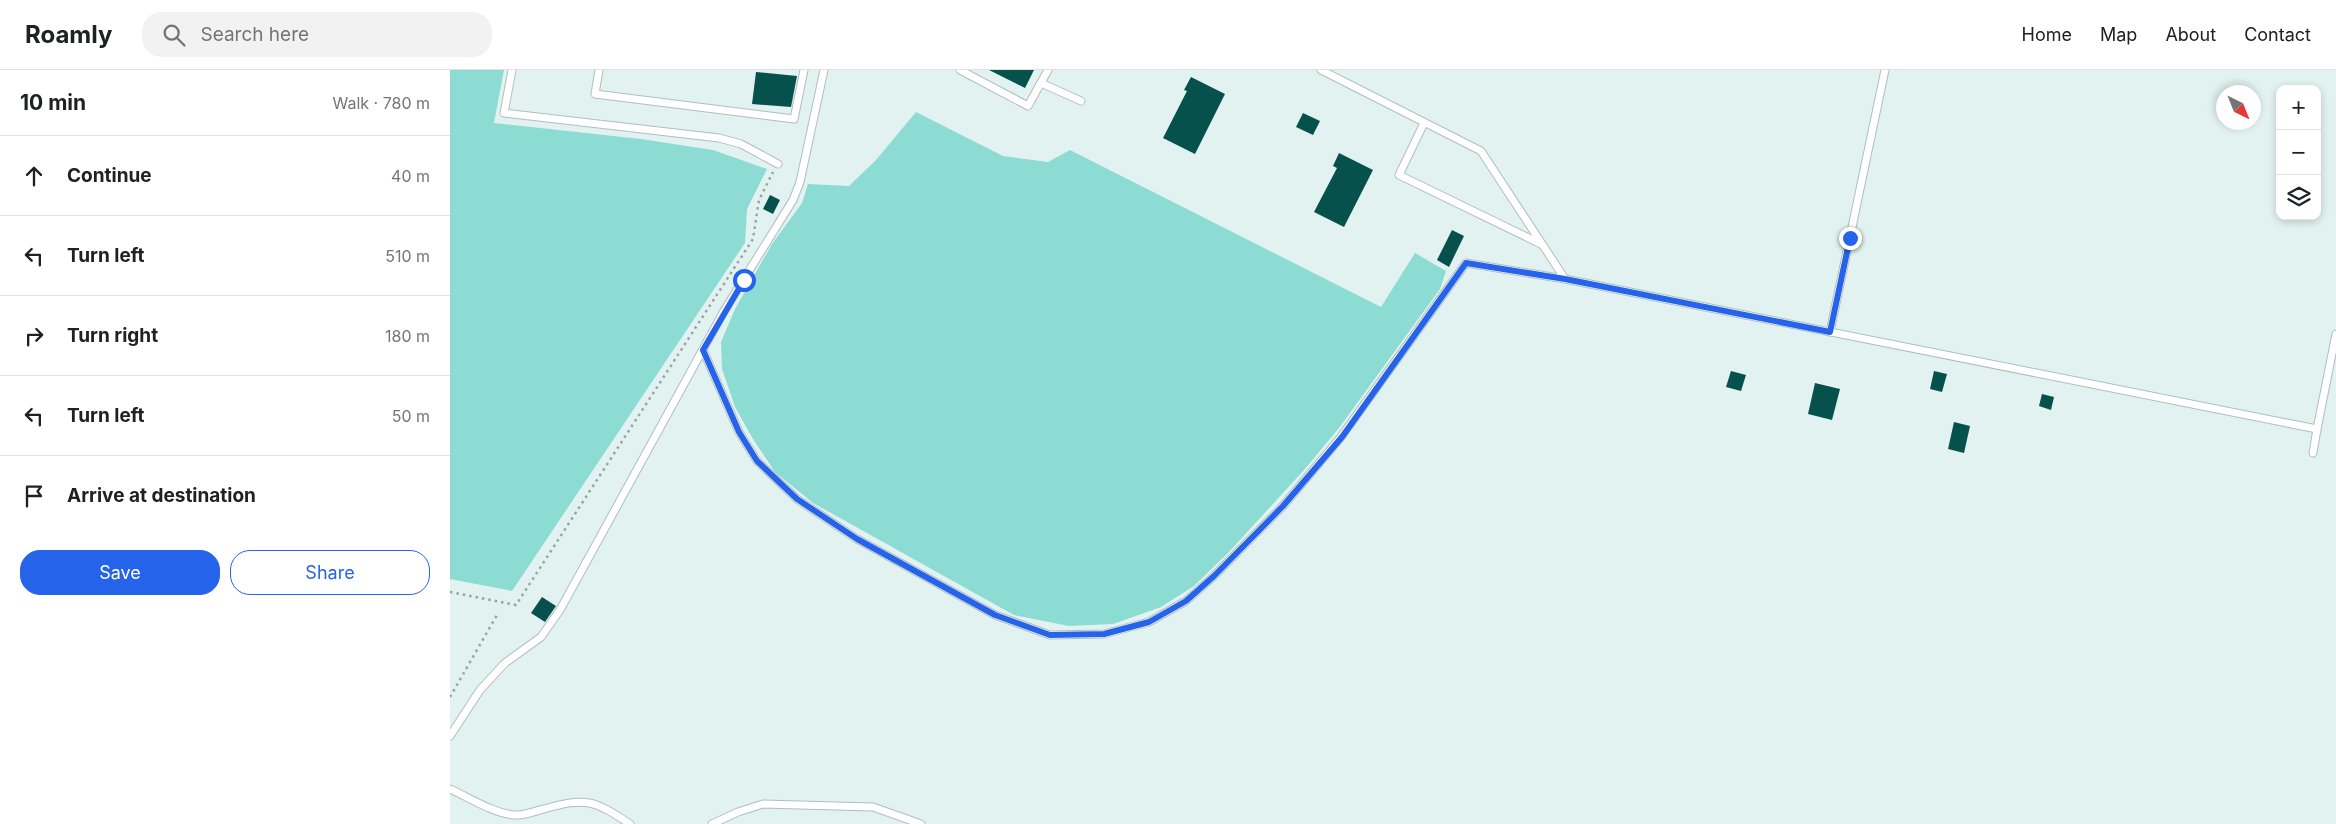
<!DOCTYPE html>
<meta charset="utf-8">
<style>
body{margin:0;font-family:Inter,sans-serif;background:#f2f2f2;color:#202124}
.controls{position:absolute;right:15px;top:15px;display:grid;overflow:hidden;border-radius:10px;box-shadow:0 2px 8px #0003}
.controls button{width:45px;height:45px;display:grid;place-items:center;padding:0;border:0;border-bottom:1px solid #e0e0e0;background:#fff;color:#202124;font:25px sans-serif}
.compass{position:absolute;left:1766px;top:15px;width:45px;height:45px;border-radius:50%;background:#fff;box-shadow:0 2px 8px #0003;rotate:137deg}
.stop{position:absolute;width:15px;height:15px;margin:-11px;border:4px solid #2563eb;border-radius:50%;background:#fff}
.stop.end{background:#2563eb;border-color:#fff;box-shadow:0 1px 5px #0008}
.list{margin:0;padding:0;list-style:none}
h2{display:flex;justify-content:space-between;align-items:center;height:65px;margin:0;padding:0 20px;font-size:21px}
h2 small{font-size:16px;font-weight:400;color:#757577}
.list li{display:grid;grid-template-columns:32px 1fr auto;gap:15px;align-items:center;box-sizing:border-box;height:80px;padding:0 20px;border-top:1px solid #e0e0e0}
.list b{display:block;font-size:19px;white-space:nowrap}
.list em{font-size:16px;font-style:normal;color:#757577}
.actions{display:flex;gap:10px;padding:15px 20px}
.actions a{flex:1;padding:11px 0;border:1px solid #2563eb;border-radius:20px;text-align:center;font-size:18px;color:#2563eb}
.actions .main{background:#2563eb;color:#fff}
.icon{flex:none;width:28px;height:28px;fill:none;stroke:currentColor;stroke-width:2;stroke-linecap:round;stroke-linejoin:round}
.map{position:relative;flex:none;width:1886px;height:754px;overflow:hidden}
header{display:flex;align-items:center;gap:30px;box-sizing:border-box;height:70px;padding:0 25px;background:#fff;border-bottom:1px solid #e0e0e0}
header strong{font-size:24px}
nav{display:flex;gap:28px;margin-inline-start:auto;font-size:18px}
.search{width:350px;height:45px;background:#f2f2f2;display:flex;align-items:center;gap:12px;box-sizing:border-box;padding:0 18px;border-radius:20px;color:#757577;font-size:19px}
main{display:flex}
aside{flex:1;background:#fff}
.map>svg:first-child{display:block}
</style>
<header>
<strong>Roamly</strong>
<div class="search"><svg class="icon" aria-label="search" viewBox="0 0 24 24"><circle cx="10" cy="10" r="6"/><path d="M15 15l6 6"/></svg>Search here</div>
<nav><a>Home</a><a>Map</a><a>About</a><a>Contact</a></nav>
</header>
<main>
<aside>
<h2>10 min<small>Walk · 780 m</small></h2>
<ul class="list">
<li><svg class="icon" aria-label="ahead" viewBox="0 0 24 24"><path d="M12 20V5M6 11l6-6 6 6"/></svg><div><b>Continue</b></div><em>40 m</em></li>
<li><svg class="icon" aria-label="left" viewBox="0 0 24 24"><path d="M17 20v-9H6M10 6l-5 5 5 5"/></svg><div><b>Turn left</b></div><em>510 m</em></li>
<li><svg class="icon" aria-label="right" viewBox="0 0 24 24"><path d="M7 20v-9h11M14 6l5 5-5 5"/></svg><div><b>Turn right</b></div><em>180 m</em></li>
<li><svg class="icon" aria-label="left" viewBox="0 0 24 24"><path d="M17 20v-9H6M10 6l-5 5 5 5"/></svg><div><b>Turn left</b></div><em>50 m</em></li>
<li><svg class="icon" aria-label="arrive" viewBox="0 0 24 24"><path d="M6 21V4h12l-3 4 3 4H6"/></svg><div><b>Arrive at destination</b></div></li>
</ul>
<div class="actions"><a class="main">Save</a><a>Share</a></div>
</aside>
<div class="map">
<svg width="1886" height="754" viewBox="0 0 1886 754">
<rect width="100%" height="100%" fill="#e2f2f0"/>
<g fill="#8ddcd4">
<path d="M0,0H54L44,53L191,69L263,80L317,99L297,139L295,173L62,521L0,509Z"/>
<path d="M466,42L553,86L598,92L620,80L931,237L965,183L996,201L990,219L889,358L854,400L778,483L744,516L711,537L663,554L619,556L564,545L363,433L325,402L303,369L285,337L272,299L271,272L285,239L322,174L352,133L358,114L399,116L426,90Z"/>
</g>
<g fill="#07514c">
<path d="M539,0H584L575,18Z"/>
<path d="M306,2L347,6L341,37L302,34Z"/>
<path d="M741,7L775,24L745,84L713,68L737,21L734,20Z"/>
<path d="M853,43L870,51L863,65L846,57Z"/>
<path d="M889,83L923,100L894,157L864,142L887,98L883,96Z"/>
<path d="M320,125L330,130L323,144L313,139Z"/>
<path d="M1002,160L1014,166L999,197L987,190Z"/>
<path d="M1281,301L1296,305L1291,321L1276,317Z"/>
<path d="M1484,301L1497,304L1492,322L1480,319Z"/>
<path d="M1365,313L1390,319L1382,350L1358,344Z"/>
<path d="M1592,324L1604,327L1601,340L1589,336Z"/>
<path d="M1504,352L1520,356L1514,383L1498,379Z"/>
<path d="M92,527L106,536L95,552L81,543Z"/>
</g>
<g fill="none" stroke-linecap="round" stroke-linejoin="round">
<defs>
<g id="service">
<path d="M62,0L54,43L269,68L291,74L328,94"/>
<path d="M149,0L145,24L344,49L354,0"/>
<path d="M510,0L578,36L598,0"/>
<path d="M871,0L1031,81L1115,209"/>
<path d="M591,13L631,31"/>
<path d="M974,53L949,105L1091,174"/>
<path d="M1380,262L1435,0"/>
<path d="M253,280L289,362L307,391L347,429L407,469L545,545L600,565L654,564L699,552L736,531L764,506L833,436L891,367L1016,193L1115,209L1867,359L1886,264"/>
<path d="M1863,383L1867,359"/>
<path d="M0,666L30,620L55,593L91,567L110,540L274,241L343,130L350,112L374,0"/>
<path d="M0,719C20,728 43,743 64,745C73,746 85,741 94,739C136,727 144,730 180,754"/>
<path d="M262,754L288,742L313,734L423,737L471,754"/>
</g>
</defs>
<use href="#service" stroke="#b0bfbd" stroke-width="9"/>
<g stroke="#98a4a2" stroke-width="2.5" stroke-dasharray="2.5 4" stroke-linecap="butt">
<path d="M0,522L66,535L303,169L309,130L323,102"/>
<path d="M0,627L47,545"/>
</g>
<use href="#service" stroke="#fff" stroke-width="7"/>
</g>
<g fill="none" stroke-linecap="round" stroke-linejoin="round">
<path stroke="#2563eb" stroke-width="6" d="M294,210L253,280L289,362L307,391L347,429L407,469L545,545L600,565L654,564L699,552L736,531L764,506L833,436L892,367L1016,193L1115,209L1380,262L1400,168"/>
</g>
</svg>
<div class="controls">
<button>+</button>
<button>−</button>
<button><svg class="icon" aria-label="layers" viewBox="0 0 24 24"><path d="M12 4l9 5-9 5-9-5zM3 14l9 5 9-5"/></svg></button>
</div>
<svg class="compass" viewBox="-18 -18 36 36"><path d="M0-13l5 13h-10z" fill="#e53935"/><path d="M0 13l5-13h-10z" fill="#757577"/></svg>
<div class="stop" style="left:294px;top:210px"></div>
<div class="stop end" style="left:1400px;top:168px"></div>
</div>
</main>
